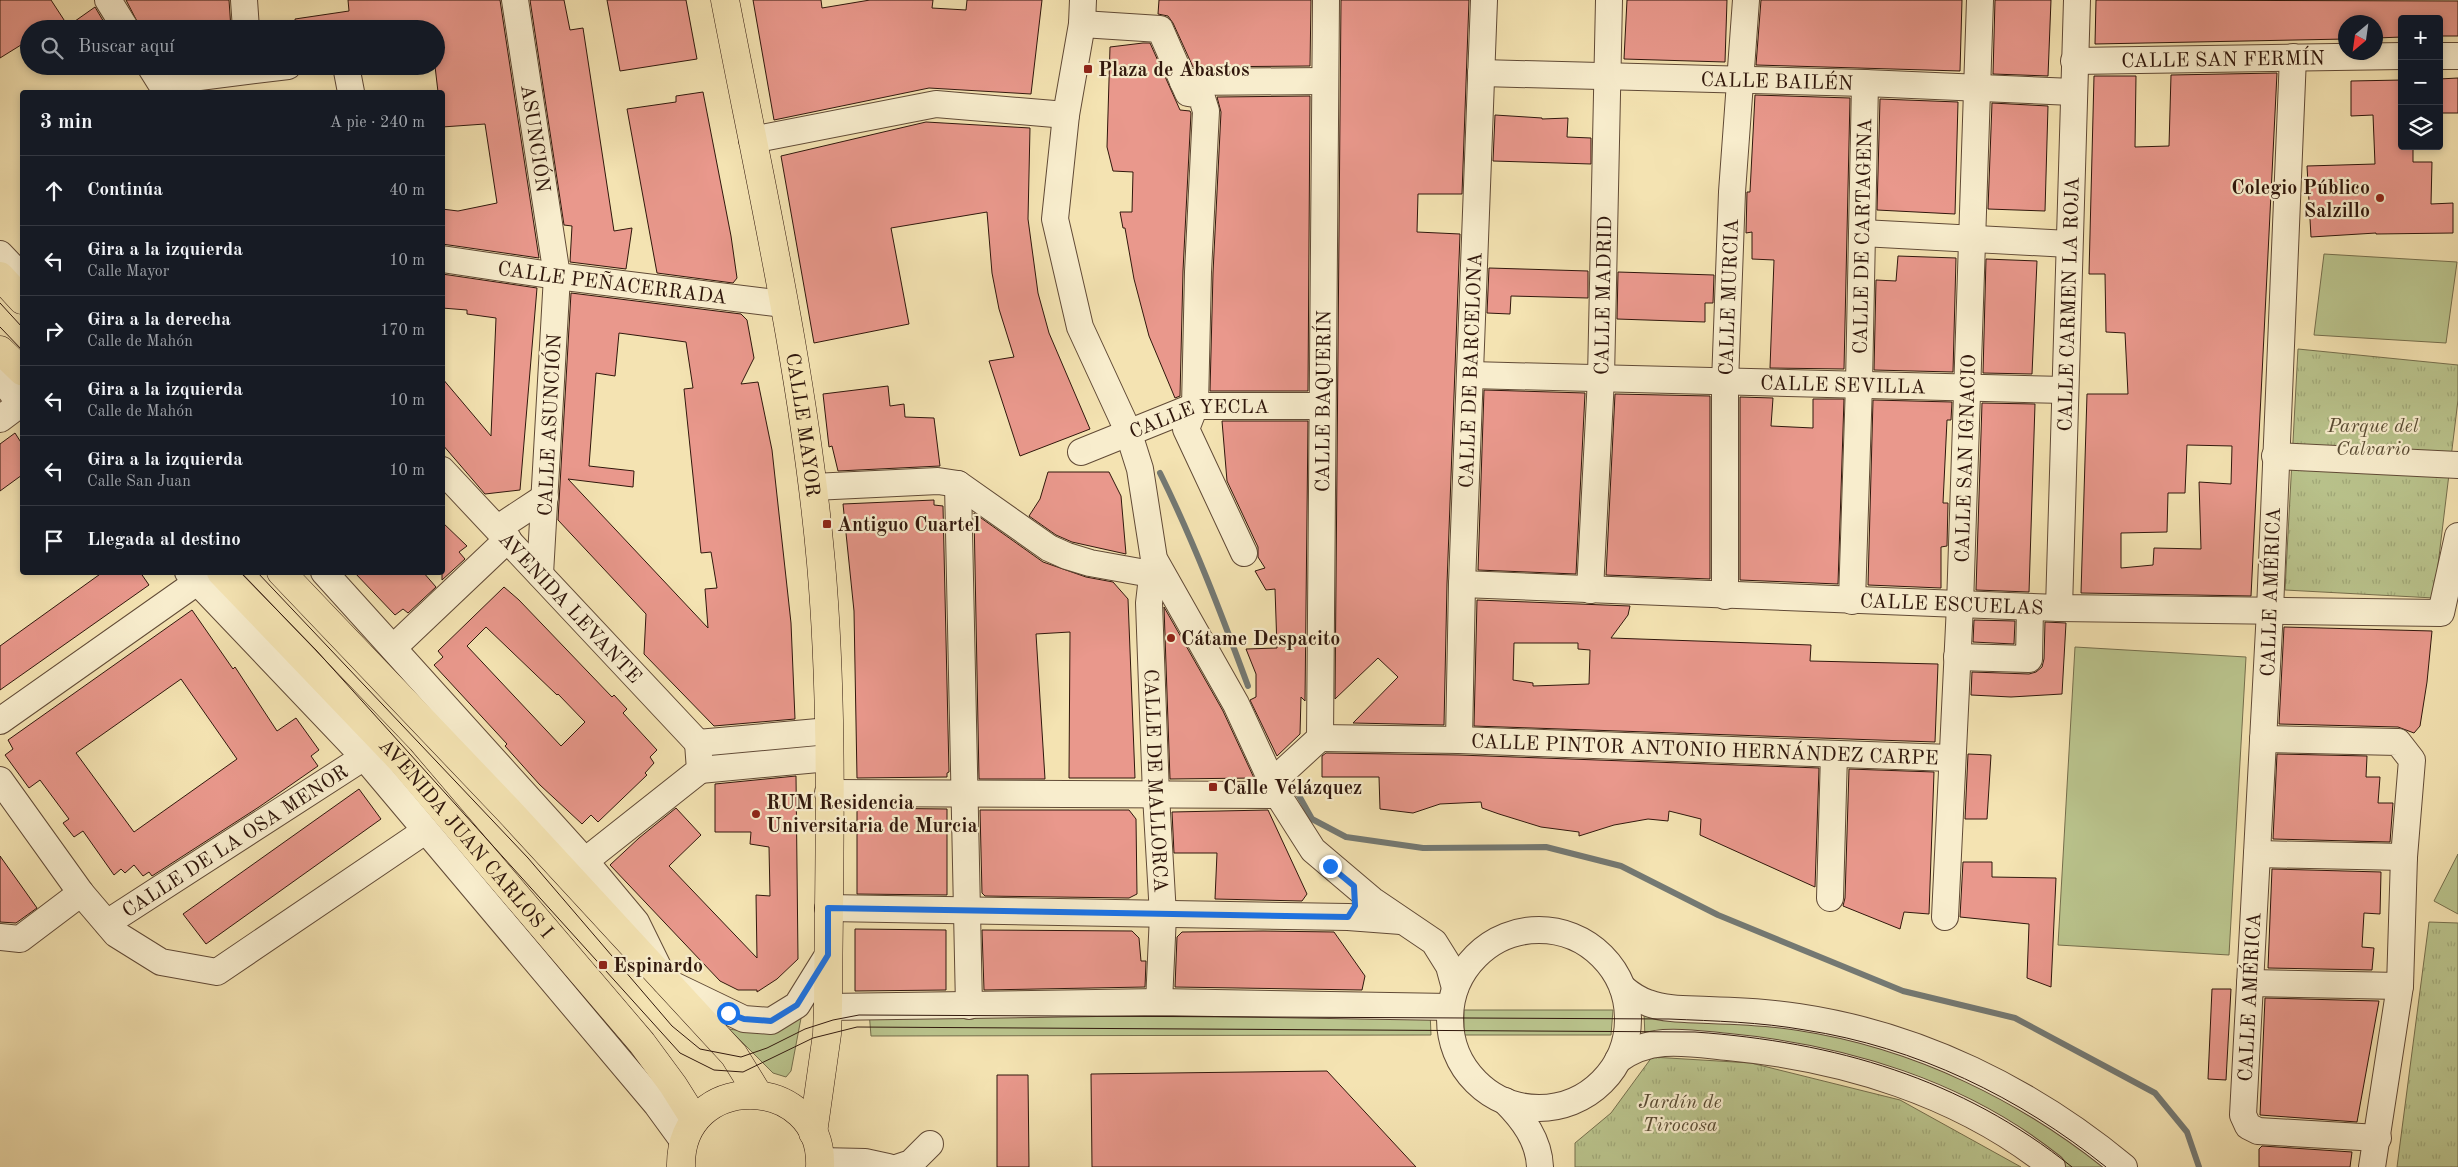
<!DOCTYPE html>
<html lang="es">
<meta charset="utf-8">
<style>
body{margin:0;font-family:"Old Standard TT",serif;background:#20242c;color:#f1f3f6}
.controls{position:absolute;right:15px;top:15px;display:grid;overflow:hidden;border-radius:5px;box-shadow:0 2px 8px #0003}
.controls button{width:45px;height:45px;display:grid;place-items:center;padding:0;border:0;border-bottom:1px solid #363941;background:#171b24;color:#f1f3f6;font:25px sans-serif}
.compass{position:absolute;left:2338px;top:15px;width:45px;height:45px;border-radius:50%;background:#171b24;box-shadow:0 2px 8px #0003;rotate:209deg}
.stop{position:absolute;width:15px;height:15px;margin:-11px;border:4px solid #1a73e8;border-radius:50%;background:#fff}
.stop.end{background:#1a73e8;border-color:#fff;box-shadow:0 1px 5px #0008}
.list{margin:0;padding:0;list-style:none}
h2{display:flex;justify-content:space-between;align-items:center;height:65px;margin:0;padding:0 20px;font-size:21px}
h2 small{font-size:16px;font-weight:400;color:#9ea1a6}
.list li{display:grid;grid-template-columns:32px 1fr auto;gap:15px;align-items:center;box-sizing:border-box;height:70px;padding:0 20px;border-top:1px solid #363941}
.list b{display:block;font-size:19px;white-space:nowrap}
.list p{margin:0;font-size:16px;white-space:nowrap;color:#9ea1a6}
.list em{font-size:16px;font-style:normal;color:#9ea1a6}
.icon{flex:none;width:28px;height:28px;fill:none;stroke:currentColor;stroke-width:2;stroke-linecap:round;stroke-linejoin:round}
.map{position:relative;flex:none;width:2458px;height:1167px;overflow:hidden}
.search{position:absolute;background:#171b24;box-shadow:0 2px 8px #0003;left:20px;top:20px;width:425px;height:55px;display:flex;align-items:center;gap:12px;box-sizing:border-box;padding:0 18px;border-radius:28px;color:#9ea1a6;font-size:19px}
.panel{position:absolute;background:#171b24;box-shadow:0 2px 8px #0003;left:20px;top:90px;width:425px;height:485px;border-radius:5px}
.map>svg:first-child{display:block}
</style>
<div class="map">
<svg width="2458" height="1167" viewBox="0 0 2458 1167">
<defs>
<pattern id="park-tufts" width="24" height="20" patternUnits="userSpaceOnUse" patternTransform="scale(1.25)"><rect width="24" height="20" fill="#bac48d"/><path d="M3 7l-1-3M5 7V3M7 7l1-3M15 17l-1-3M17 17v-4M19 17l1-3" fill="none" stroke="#a0a878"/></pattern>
</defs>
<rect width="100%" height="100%" fill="#f4e3b2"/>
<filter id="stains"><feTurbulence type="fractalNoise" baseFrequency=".004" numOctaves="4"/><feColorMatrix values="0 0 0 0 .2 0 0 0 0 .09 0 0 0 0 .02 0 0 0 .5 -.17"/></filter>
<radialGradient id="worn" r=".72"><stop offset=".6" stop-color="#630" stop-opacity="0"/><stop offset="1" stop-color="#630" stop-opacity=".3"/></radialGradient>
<g fill="#bac48d" stroke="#756e4c">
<path d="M2324,254L2457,262L2446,343L2314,335Z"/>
<path d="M2075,647L2246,657L2229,955L2058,945Z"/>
<path d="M2458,854V914L2434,901Z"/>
<path d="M1464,1010H1613L1611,1035H1464Z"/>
<path d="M869,1011H1430L1431,1035L871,1036Z"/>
<path d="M802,1013L791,1071L786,1077L773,1073L729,1029C765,1035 773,1034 802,1013Z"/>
<path d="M1644,1013L1793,1021L1934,1059L2115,1167H2062L1952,1100L1645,1038Z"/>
</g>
<g fill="url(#park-tufts)" stroke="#756e4c">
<path d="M2298,349L2458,365V400L2434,598L2285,590Z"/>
<path d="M2429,922L2458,923V1167H2397Z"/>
<path d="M1652,1057L1751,1063L1900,1100L2021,1167H1575V1143L1611,1113Z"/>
</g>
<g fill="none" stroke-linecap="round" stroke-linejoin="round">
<g stroke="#747973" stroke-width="6">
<path d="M1160,473C1194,542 1221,613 1248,686"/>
<path d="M1293,785L1312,819L1346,837L1423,848L1546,847L1621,866L1718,915L1903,991L2015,1018L2155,1093L2187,1132L2199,1167"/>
</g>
</g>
<g fill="#e9988c" stroke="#30170c" fill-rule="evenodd">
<path d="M0,0H51L68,26L95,7L108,29H29V40L0,58Z"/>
<path d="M126,0H229L231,29H141Z"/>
<path d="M348,0H500L539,258L442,244V209L458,211L497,203L485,124L442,127V92H438L435,66L436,29H296L295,19L349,11Z"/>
<path d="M530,0H564L570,30L583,28L614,231L632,228L626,269L570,262L572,226L564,225Z"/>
<path d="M607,0H686L697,59L620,71Z"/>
<path d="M753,0H821L822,8L870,0H933L932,8L966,10L967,0H1042L1031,94L929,88L774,120Z"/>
<path d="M1159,0H1311L1310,66L1193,67L1173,23L1168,16L1158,14Z"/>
<path d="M1341,0H1469L1462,194H1418L1417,232L1460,234L1447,584L1444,725L1353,723L1398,677L1378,658L1335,699Z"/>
<path d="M1627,0H1727L1725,62L1624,59Z"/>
<path d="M1761,0H1962L1960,71L1756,65Z"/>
<path d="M1995,0H2051L2048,76L1993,74Z"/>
<path d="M2096,0L2458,1V36H2439V19H2402V37L2376,38V22H2346V39L2095,44Z"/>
<path d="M1143,43H1150L1180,110L1190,111L1191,113L1183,271L1180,396L1175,398L1149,336L1134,279L1125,228H1123L1120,212H1132L1133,172L1113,171L1107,147L1110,47Z"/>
<path d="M2277,73L2251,596L2081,593L2087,394H2128L2125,333L2106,332L2105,274H2089L2094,76H2136L2135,147L2169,146L2171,75ZM2187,445L2232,446L2231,484L2199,482L2201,549L2154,548L2153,565L2121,568V533L2167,532L2168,493H2185Z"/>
<path d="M2458,78V113H2439V79Z"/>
<path d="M2402,80V146H2413V162H2432L2431,204L2453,203V233L2376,234V233L2311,237L2307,166L2375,164L2373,115L2351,116V81Z"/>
<path d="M703,92L731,236L737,278L733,283L657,273L627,109L676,102V96Z"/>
<path d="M1755,95L1850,98L1844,369L1770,368L1774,260L1752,259V232L1746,233L1747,192H1750Z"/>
<path d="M1310,96L1308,391H1210L1213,273L1221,112L1217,97Z"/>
<path d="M1880,99L1958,102L1955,214L1877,210Z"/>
<path d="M1992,103L2048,106L2045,211L1988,209Z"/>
<path d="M1495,115L1542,118V119L1568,118L1567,137L1591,138V164L1493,161Z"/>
<path d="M926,122L1030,128L1028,219L1038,293L1049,333L1090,429L1020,456L989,361L1014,357L999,309L992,273L987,212L891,228L909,324L814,343L781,156Z"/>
<path d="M1898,256L1956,258L1953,372L1874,370L1876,280L1896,281Z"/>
<path d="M1986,259L2037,261L2032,374L1983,373Z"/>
<path d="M1489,268L1588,271V298L1511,296L1510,314L1487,313Z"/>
<path d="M1618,272L1714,275L1713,303H1705V322L1617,319Z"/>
<path d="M442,274L537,288L520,490L485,494L442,444V378L491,436L496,318L467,314V310L442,308Z"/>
<path d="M571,293L741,314L747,320L754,358L741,384L758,382L772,450L791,623L795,719L714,726L644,654L646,614L558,520ZM619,333L686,342L693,388L684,389L701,553L711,552L717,588L705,589L708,628L568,479L633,487L634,471L589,466L596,373L615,376Z"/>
<path d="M888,386L890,406L904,404L905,417L934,418L940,466L838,471L832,446L829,447L823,394Z"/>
<path d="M1484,390L1585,393L1576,574L1478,570Z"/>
<path d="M1615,394L1710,396V579L1606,575Z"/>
<path d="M1740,397L1773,398L1771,426L1813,428V399H1844L1838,584L1740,580Z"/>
<path d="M1873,400L1952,402L1951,420H1947L1943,503H1948L1947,546L1941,547V588L1868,585Z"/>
<path d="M1982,403L2035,404L2029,592L1976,590Z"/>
<path d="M1222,421H1308L1305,701L1301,697L1300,734L1277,756L1250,700L1256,697V674L1246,649L1277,648L1275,589L1266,590L1255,571L1265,568L1258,557V547L1227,481Z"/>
<path d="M15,433L22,444V475L0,491V444Z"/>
<path d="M1048,472H1109L1121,496L1126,554L1072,542L1056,535L1029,516L1040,499Z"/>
<path d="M934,500V505L943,506L949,772L947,773V777L857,778L854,611L843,504Z"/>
<path d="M974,513L1043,562L1086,577L1113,582L1128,599L1135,778H1069L1070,632L1036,634L1045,779H979Z"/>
<path d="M442,522L467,546L459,552L465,559L442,580Z"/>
<path d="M103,572H140L149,585L0,690V646Z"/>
<path d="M354,572H423L436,587L408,613L403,609L395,615Z"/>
<path d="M504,587L519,600L612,697L614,695L627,709L623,713L657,750L650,757L654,763L645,773L647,775L598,822L591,815L582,824L540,785L505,746L507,744L434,665L443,657L438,651ZM486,627L557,695L558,694L585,722L561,746L467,646Z"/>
<path d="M1477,600L1630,606L1628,615L1611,638L1811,645L1810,661L1938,664L1935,742L1474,726ZM1514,643H1578V649L1590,650L1589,684L1533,686V683L1513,680Z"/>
<path d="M1164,607L1223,711L1254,778L1170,779Z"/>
<path d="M192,610L233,669L235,667L277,731L296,718L319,750L311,756L318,766L259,807L152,876L149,872L143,876L134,865L125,873L121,869L114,875L83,831L74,837L63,823L69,819L40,780L29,788L5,755L13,749L8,740ZM181,679L237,759L134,832L76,753Z"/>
<path d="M1974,620L2015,621L2014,644L1973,642Z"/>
<path d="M2045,622L2066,623L2062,694L2011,697L1971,695L1972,672L2029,674L2036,672L2042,667L2044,659Z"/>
<path d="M2284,627L2432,631L2427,682L2420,726L2414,733L2398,727L2279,724Z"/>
<path d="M1326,753L1459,755L1819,768L1815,887L1700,835L1701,819L1669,811L1668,821L1648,819L1614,825L1579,836V832L1541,827L1499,814L1482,808L1481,802L1440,804L1413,813L1380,809L1379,777H1322V756Z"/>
<path d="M1968,754L1991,755L1987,819H1965Z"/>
<path d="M2277,754L2367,756L2366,777H2380L2378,803H2393L2390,842L2273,839Z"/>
<path d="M1849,769L1934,772L1929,914L1904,912L1900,929L1843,906L1845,898Z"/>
<path d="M796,776L798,959L777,979L757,992V990H738L720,981L610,865L639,838L676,808L701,835L669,866L757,958L756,895L770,896L769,847L750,844L751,832H715V784Z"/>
<path d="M359,789L381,819L206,944L183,914Z"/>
<path d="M857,808L947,809V895L857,894Z"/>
<path d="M980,810H1129L1136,819L1137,894L1129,898L985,896L982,893Z"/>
<path d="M1268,810L1307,894L1302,901L1215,899L1217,853H1174L1172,812Z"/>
<path d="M0,856L37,908L16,923L0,922Z"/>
<path d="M1963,862H1992V877L2056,878L2051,987L2027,978L2029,924L1960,917Z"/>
<path d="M2272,869L2381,872L2380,914L2364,913L2362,947L2374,948L2372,970L2268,968Z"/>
<path d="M855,929L946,930V990L855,991Z"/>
<path d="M982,930L1132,931L1139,938L1141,961H1146L1145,987L984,990Z"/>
<path d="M1263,931L1334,932L1365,976L1362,990L1175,987L1177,937L1182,932Z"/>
<path d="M2212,989H2231L2226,1080L2208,1079Z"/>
<path d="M2265,998L2379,1001L2357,1122L2260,1115Z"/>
<path d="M1327,1071L1416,1167H1092L1091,1074Z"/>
<path d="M997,1075H1028L1029,1167H997Z"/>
<path d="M2262,1146L2352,1152L2350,1167H2259V1149Z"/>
</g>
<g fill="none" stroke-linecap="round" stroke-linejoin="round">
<defs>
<g id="minor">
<path d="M108,0L126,29"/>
<path d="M244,0L246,29"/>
<path id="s1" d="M515,0L557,276L540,574"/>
<path d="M1083,0L1082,24L1066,115L1055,219L1080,327L1128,431L1140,469L1154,559L1236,704L1278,795L1313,850L1372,900L1434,942L1449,966L1455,988"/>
<path d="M1082,24L1160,29L1188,93L1201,95L1206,111L1198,272L1195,406L1186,429L1244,553"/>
<path d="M2439,56H2458"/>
<path d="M2293,57L2270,610L2243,1115L2248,1126L2258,1131L2378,1138"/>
<path id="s2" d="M2074,61L2402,56"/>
<path d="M150,66L160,82L288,66"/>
<path d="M346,66L351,92"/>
<path id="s3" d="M1481,73L1865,83L2073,92"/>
<path d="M1183,82L1325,81"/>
<path d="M752,140L936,104L1066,115"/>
<path d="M1862,233L2069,244"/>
<path d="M0,254L22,277"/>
<path id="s4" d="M442,259L557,276L784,304"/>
<path id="s5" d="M1471,375L2065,390"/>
<path d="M0,377L22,406"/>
<path d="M0,419L20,404"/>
<path id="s6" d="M1081,452L1195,406H1322"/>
<path d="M2275,456L2458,465"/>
<path id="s7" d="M442,470L698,743"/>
<path d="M958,484L969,1006"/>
<path d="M813,487L938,481L958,484L1049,548L1067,556L1090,563L1151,574"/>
<path d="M498,528L545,497"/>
<path id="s8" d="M1154,559L1149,603L1156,795L1163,915L1159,1002"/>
<path d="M188,572L364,757L657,1105L684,1142"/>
<path d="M324,572L585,861L636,922L665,981L744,1019L771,1021L797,1005L828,955"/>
<path id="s9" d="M1462,584L2059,608L2441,613L2458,536"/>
<path id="s10" d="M1590,590L1601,378L1609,0"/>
<path id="s11" d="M1725,596V383L1732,192L1746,0"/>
<path id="s12" d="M1852,601L1859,384L1865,83"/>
<path id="s13" d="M2059,608L2077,0"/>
<path d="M393,648L508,539"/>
<path d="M1957,657L2029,659L2030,607"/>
<path d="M0,721L197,582"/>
<path id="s14" d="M1320,738L1459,740L1951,758"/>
<path d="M2263,739L2398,742L2412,760L2404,857L2400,986L2372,1167"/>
<path id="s15" d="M1459,740L1462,584L1484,0"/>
<path d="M698,743L829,731"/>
<path d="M700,770L829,758"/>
<path d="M0,780L81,893L116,934L161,962L217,972L425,831"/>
<path id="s16" d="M1272,782L1320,738L1326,0"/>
<path d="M828,793L1278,795"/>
<path d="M2257,854L2404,857"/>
<path d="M585,861L700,770L698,743"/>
<path d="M1830,898L1834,754"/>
<path d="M828,908L1348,917L1401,921"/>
<path id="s17" d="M1945,917L1960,605L1980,0"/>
<path id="s18" d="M107,923L364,757"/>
<circle cx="1539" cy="1019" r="89"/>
<path d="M0,937L20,939L81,893"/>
<path d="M2250,983L2400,986"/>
<path d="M1623,988C1630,994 1639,1000 1648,1003C1667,1010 1689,1009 1708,1010C1738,1011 1769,1012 1799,1017C1919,1035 2031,1090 2124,1167"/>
<path d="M828,1007L1159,1002L1450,1007"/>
<path d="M1618,1060C1651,1035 1688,1043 1728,1047C1843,1058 1960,1093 2052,1167"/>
<path d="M1505,1101C1523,1119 1539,1140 1540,1167"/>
<path d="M820,1161L865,1162L888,1167"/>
<path d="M899,1167L911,1163L930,1144"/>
</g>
<g id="major">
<path id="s19" d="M725,0C761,187 804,374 821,563C834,711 829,860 828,1007L827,1034L813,1133"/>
<path d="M0,276L22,300"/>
<path d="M0,350L22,371"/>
<path id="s20" d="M221,572L400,759L642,1043L673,1085L695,1120"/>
<path d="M281,572L508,810L734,1055L758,1094"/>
<path d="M681,1167C679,1069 824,1073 820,1167"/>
</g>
</defs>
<use href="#minor" stroke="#614a36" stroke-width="28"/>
<use href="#major" stroke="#30170c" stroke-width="29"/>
<use href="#minor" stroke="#f8edcd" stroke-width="26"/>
<use href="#major" stroke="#f4e3b2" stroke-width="28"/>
<g stroke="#30170c" stroke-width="1">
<path d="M0,303L22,327"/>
<path d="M0,327L22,350"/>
<path d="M240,572L316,650L680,1053L714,1070L743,1072L813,1038L857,1027L1695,1032C1835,1042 1961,1078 2072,1167"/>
<path d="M257,572L528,858L672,1026L700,1049L741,1057L767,1048L805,1029L833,1020L859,1015L1669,1019C1715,1021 1760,1022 1805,1030C1916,1047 2019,1097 2106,1167"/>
</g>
</g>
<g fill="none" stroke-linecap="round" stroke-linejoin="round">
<path stroke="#1a73e8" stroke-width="6" d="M728,1013L744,1019L771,1021L797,1005L828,955V908L1348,917L1355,906L1354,886L1330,866"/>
</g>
<g fill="#8f2418" stroke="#f8edcd" stroke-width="2">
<rect x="1083" y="64" width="10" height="10" rx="2.5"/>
<circle cx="2380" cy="198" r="5"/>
<rect x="822" y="519" width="10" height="10" rx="2.5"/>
<circle cx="1171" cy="638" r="5"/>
<rect x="1208" y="782" width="10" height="10" rx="2.5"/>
<circle cx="756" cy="814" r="5"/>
<rect x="598" y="960" width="10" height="10" rx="2.5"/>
</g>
<g text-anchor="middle" stroke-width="4.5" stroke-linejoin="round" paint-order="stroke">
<g font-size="20" fill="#30170c" stroke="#f8edcd">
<text dy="7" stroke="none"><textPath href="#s2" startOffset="149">CALLE SAN FERMÍN</textPath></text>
<text dy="7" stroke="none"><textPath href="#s3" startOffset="296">CALLE BAILÉN</textPath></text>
<text dy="7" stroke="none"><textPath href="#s1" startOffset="140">ASUNCIÓN</textPath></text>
<text dy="7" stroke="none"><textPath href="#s12" startOffset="365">CALLE DE CARTAGENA</textPath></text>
<text dy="7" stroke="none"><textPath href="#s4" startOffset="172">CALLE PEÑACERRADA</textPath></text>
<text dy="7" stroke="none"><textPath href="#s10" startOffset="295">CALLE MADRID</textPath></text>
<text dy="7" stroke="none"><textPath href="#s11" startOffset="299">CALLE MURCIA</textPath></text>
<text dy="7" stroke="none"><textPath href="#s13" startOffset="304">CALLE CARMEN LA ROJA</textPath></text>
<text dy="7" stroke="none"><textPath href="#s15" startOffset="370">CALLE DE BARCELONA</textPath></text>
<text dy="7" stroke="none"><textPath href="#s5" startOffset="372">CALLE SEVILLA</textPath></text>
<text dy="7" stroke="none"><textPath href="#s16" startOffset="402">CALLE BAQUERÍN</textPath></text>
<text dy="7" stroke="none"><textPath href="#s6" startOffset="125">CALLE YECLA</textPath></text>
<text transform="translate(549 425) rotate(-87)" y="7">CALLE ASUNCIÓN</text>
<text dy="7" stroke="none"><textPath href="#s19" startOffset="432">CALLE MAYOR</textPath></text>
<text dy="7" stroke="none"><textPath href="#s17" startOffset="459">CALLE SAN IGNACIO</textPath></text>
<text transform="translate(2270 592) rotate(-88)" y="7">CALLE AMÉRICA</text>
<text dy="7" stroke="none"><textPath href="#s9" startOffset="490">CALLE ESCUELAS</textPath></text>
<text dy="7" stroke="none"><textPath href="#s7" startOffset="188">AVENIDA LEVANTE</textPath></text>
<text dy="7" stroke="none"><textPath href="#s14" startOffset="385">CALLE PINTOR ANTONIO HERNÁNDEZ CARPE</textPath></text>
<text dy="7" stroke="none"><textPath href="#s8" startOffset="222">CALLE DE MALLORCA</textPath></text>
<text dy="7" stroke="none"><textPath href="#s20" startOffset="362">AVENIDA JUAN CARLOS I</textPath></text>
<text dy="7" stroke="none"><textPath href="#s18" startOffset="152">CALLE DE LA OSA MENOR</textPath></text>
<text transform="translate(2249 997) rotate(-87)" y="7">CALLE AMÉRICA</text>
</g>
<g font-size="20" font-weight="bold" fill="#30170c" stroke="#f8edcd" text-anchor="start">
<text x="1098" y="76">Plaza de Abastos</text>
<text x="2370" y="194" text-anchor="end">Colegio Público<tspan x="2370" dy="23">Salzillo</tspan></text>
<text x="837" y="531">Antiguo Cuartel</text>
<text x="1181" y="645">Cátame Despacito</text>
<text x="1223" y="794">Calle Velázquez</text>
<text x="766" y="809">RUM Residencia<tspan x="766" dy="23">Universitaria de Murcia</tspan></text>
<text x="613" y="972">Espinardo</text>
</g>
<g font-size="20" font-style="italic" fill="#594b33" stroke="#f8edcd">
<text x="2373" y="432">Parque del<tspan x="2373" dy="23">Calvario</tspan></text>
<text x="1680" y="1108">Jardín de<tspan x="1680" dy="23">Tirocosa</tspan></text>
</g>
</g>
<rect width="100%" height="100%" filter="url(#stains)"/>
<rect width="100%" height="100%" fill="url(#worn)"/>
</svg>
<div class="controls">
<button>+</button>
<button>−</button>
<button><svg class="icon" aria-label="layers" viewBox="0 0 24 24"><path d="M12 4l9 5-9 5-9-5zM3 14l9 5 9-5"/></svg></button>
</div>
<svg class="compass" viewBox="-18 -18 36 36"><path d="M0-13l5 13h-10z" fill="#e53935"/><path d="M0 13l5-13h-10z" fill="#9ea1a6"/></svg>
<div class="stop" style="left:728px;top:1013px"></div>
<div class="stop end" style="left:1330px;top:866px"></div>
<div class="search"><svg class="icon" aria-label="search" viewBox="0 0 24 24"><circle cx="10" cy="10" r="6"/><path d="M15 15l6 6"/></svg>Buscar aquí</div>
<section class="panel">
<h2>3 min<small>A pie · 240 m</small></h2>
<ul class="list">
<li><svg class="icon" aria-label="ahead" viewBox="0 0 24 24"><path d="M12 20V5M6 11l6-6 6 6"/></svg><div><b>Continúa</b></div><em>40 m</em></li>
<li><svg class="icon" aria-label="left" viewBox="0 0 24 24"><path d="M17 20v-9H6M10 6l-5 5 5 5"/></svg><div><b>Gira a la izquierda</b><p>Calle Mayor</p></div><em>10 m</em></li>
<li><svg class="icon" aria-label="right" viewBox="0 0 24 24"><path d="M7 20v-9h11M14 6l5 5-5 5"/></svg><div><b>Gira a la derecha</b><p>Calle de Mahón</p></div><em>170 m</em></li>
<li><svg class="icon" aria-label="left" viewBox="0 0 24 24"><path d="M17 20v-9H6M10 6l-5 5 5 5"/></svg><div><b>Gira a la izquierda</b><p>Calle de Mahón</p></div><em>10 m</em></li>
<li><svg class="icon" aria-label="left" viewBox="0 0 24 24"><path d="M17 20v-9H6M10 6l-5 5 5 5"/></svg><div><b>Gira a la izquierda</b><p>Calle San Juan</p></div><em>10 m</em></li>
<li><svg class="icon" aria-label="arrive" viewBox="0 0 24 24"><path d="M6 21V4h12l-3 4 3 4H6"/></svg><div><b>Llegada al destino</b></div></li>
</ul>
</section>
</div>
